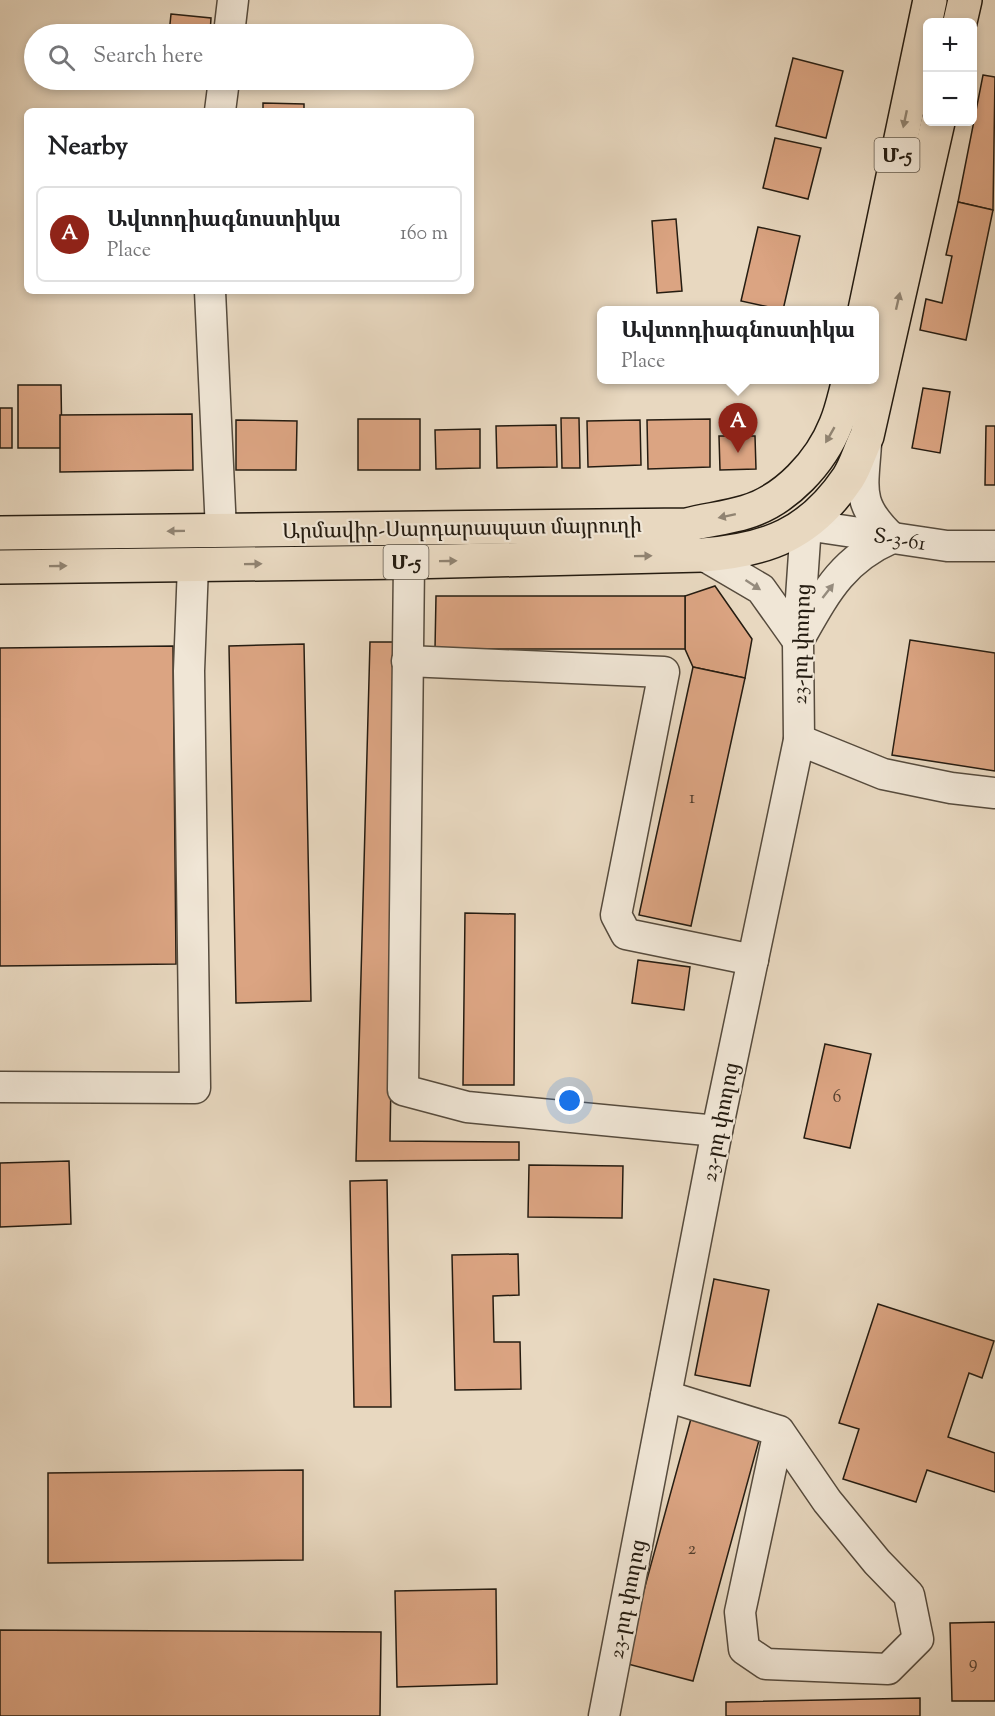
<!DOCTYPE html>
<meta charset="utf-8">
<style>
body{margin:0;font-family:"Sorts Mill Goudy","Noto Serif Armenian",serif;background:#f2f2f2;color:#202124}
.controls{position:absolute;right:18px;top:18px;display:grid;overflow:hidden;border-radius:9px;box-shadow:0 3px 9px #0003}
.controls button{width:54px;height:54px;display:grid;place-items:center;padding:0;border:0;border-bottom:2px solid #e0e0e0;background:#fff;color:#202124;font:30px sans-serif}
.you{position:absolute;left:570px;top:1101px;width:21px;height:21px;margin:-15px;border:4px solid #fff;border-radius:50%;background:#1a73e8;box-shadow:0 0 0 9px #1a73e833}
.badge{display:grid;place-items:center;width:39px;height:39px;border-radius:50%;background:#8f2418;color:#fff;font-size:20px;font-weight:700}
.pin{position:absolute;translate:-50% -50px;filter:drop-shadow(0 2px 3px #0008)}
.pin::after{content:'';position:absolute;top:32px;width:21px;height:18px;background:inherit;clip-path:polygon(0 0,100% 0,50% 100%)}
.popup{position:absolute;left:597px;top:306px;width:282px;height:78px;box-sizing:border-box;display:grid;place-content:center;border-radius:9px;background:#fff;filter:drop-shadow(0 2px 4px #0005);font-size:20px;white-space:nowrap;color:#757577}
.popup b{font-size:22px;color:#202124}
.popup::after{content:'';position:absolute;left:50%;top:100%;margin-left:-12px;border:12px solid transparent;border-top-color:#fff}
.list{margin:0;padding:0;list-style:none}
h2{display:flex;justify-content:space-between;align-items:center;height:78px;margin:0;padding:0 24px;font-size:26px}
h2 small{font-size:20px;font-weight:400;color:#757577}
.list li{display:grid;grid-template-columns:39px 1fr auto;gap:18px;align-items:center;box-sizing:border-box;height:96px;margin:0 12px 12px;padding:0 12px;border:2px solid #e0e0e0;border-radius:9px}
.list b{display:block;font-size:22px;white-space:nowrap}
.list p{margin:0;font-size:20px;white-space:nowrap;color:#757577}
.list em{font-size:20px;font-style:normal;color:#757577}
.icon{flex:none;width:33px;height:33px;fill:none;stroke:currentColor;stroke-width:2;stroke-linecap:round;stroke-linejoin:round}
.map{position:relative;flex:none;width:995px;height:1716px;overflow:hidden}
.search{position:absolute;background:#fff;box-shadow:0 3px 9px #0003;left:24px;top:24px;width:450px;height:66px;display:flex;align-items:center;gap:15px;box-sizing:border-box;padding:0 21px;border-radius:33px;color:#757577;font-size:22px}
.panel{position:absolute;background:#fff;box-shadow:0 3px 9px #0003;left:24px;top:108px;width:450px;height:186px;border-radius:9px}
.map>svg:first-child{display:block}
</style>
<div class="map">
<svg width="995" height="1716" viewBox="0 0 995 1716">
<rect width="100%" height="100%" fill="#e8d8c0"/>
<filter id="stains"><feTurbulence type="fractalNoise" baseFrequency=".00333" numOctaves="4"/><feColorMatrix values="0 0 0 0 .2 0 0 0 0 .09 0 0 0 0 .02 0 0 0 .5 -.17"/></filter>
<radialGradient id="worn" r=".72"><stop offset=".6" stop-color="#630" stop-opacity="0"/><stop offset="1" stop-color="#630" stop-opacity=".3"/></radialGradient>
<g fill="#dba482" stroke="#251c11" stroke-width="1.5">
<path d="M171,14L211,18L210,34H169Z"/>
<path d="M793,58L843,71L826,138L776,126Z"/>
<path d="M983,75L995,77L993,210L958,202Z"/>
<path d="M263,80H317V88L263,87Z"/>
<path d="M263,103L304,104V111H263Z"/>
<path d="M775,138L821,148L808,199L763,188Z"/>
<path d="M958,202L993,210L966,340L920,330L926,299L942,303L952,256L946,255Z"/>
<path d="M676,219L682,291L657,293L652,221Z"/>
<path d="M758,227L800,236L783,310L741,301Z"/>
<path d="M18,385H61L62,448H18Z"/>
<path d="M923,388L950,392L940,453L912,448Z"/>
<rect x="0" y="408" width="12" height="40"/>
<path d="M192,414L193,470L60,472V415Z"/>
<path d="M561,418H579L580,468H562Z"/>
<rect x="358" y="419" width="62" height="51"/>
<path d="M710,419V467L648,469L647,420Z"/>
<path d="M236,420L297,421L296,470H236Z"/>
<path d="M640,420L641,465L588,467L587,421Z"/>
<path d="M556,425L557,467L497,468L496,426Z"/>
<path d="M986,426H995V485H985Z"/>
<path d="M480,429V468L436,469L435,430Z"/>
<path d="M719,436H755L756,469L720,470Z"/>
<path d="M715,586L752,639L745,678L693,667L685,649V596Z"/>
<path d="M436,596H685V649H435Z"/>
<path d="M910,640L995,653V771L892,755Z"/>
<path d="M370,642H398L390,1141L519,1142V1160L356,1161Z"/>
<path d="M304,644L311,1001L236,1003L229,646Z"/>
<path d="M173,646L176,964L0,966V648Z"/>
<path d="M693,667L745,678L691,926L639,915Z"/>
<path d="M465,913L515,914L514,1085H463Z"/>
<path d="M638,960L690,967L684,1010L632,1003Z"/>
<path d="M825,1044L871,1054L850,1148L804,1138Z"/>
<path d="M69,1161L71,1224L0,1227V1163Z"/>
<path d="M529,1165L623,1166L622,1218L528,1217Z"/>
<path d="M387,1180L391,1407H354L350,1181Z"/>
<path d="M518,1254L519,1295L493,1296L494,1342H520L521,1389L455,1390L452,1255Z"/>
<path d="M714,1279L769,1290L750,1386L695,1375Z"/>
<path d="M878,1304L994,1341L982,1378L969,1373L948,1437L995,1453V1492L927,1470L916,1502L843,1479L859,1429L839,1423Z"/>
<path d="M692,1415L761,1433L693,1681L624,1663Z"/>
<path d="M303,1470V1560L48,1563V1473Z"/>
<path d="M496,1589L497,1684L397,1687L395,1591Z"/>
<path d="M995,1622V1701H952L950,1623Z"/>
<path d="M0,1630L381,1632L380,1716H0Z"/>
<path d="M920,1698V1716H726V1702Z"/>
</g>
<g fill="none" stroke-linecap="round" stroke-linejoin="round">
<defs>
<g id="minor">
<path d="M229,34L233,0"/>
<path d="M220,111L224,80"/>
<path d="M210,291L221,531"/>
<path d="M866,444C863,490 856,504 892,538"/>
<path d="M703,555L761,589L798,641"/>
<path d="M409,562L403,1090L467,1107L717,1131"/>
<path d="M802,634C827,590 844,559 892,538"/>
<path d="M407,661L664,672L616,915L626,934L753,960"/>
<path d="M799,740L883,774L951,788L995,793"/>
<path d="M0,1087L195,1088L189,671L193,565"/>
<path d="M666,1396L779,1431L827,1501L877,1562L909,1595L918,1639L888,1669L766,1664L744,1649L740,1612L779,1431"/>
<path d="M604,1716L717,1131L799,740L798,641L806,525L947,546H995"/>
</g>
<g id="highway">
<path d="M960,22L965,0"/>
<path d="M865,310L930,0"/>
<path d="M0,533L687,525C706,520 727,518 746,512C786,500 821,462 836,424C842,410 845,394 849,380"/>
<path d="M0,567L409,562L703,555C768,550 810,534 848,478C856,466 860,450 867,436L938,122"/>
</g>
</defs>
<use href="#minor" stroke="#564b3d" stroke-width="33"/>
<use href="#highway" stroke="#251c11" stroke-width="36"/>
<use href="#minor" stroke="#f0e6d6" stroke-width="30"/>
<use href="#highway" stroke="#e8d8c0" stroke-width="33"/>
</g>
<defs><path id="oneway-solid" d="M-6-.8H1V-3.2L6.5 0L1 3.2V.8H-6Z" transform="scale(1.5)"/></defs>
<g fill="#908371">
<use href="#oneway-solid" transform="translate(905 119) rotate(102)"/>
<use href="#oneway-solid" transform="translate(898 301) rotate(-77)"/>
<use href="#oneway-solid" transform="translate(830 435) rotate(120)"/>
<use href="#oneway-solid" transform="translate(727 516) rotate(168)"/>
<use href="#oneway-solid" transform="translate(176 531) rotate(179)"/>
<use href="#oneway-solid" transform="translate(643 556) rotate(-1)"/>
<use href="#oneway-solid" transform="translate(448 561) rotate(-1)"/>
<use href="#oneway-solid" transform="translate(253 564) rotate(-1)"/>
<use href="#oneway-solid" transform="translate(58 566) rotate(-1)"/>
</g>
<g fill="#958b7d">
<use href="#oneway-solid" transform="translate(753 585) rotate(33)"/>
<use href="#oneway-solid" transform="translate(828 591) rotate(-52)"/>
</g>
<g text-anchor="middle" stroke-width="4.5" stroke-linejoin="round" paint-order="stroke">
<g font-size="18" fill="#523e2d">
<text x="692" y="803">1</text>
<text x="837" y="1102">6</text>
<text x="692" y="1554">2</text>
<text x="973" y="1668">9</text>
</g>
<g fill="#f0e6d6" stroke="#62594c" stroke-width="1.5">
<rect x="874.5" y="138" width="45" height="34" rx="4.5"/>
<rect x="383.5" y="545" width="45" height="34" rx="4.5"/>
</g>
<g font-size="20" font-weight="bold" fill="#251c11">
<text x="897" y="162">Մ-5</text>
<text x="406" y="569">Մ-5</text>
</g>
<g font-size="21" fill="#251c11" stroke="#f0e6d6">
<text transform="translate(462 528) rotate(-1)" y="7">Արմավիր-Սարդարապատ մայրուղի</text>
<text transform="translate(900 539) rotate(9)" y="7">Տ-3-61</text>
<text transform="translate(801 644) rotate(-88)" y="7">23-րդ փողոց</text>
<text transform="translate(720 1122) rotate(-79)" y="7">23-րդ փողոց</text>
<text transform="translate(627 1599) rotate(-79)" y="7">23-րդ փողոց</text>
</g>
</g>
<rect width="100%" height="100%" filter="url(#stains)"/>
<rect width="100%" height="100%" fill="url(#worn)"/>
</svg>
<div class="controls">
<button>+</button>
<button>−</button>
</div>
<div class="you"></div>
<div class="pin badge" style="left:738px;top:453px">A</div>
<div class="popup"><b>Ավտոդիագնոստիկա</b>Place</div>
<div class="search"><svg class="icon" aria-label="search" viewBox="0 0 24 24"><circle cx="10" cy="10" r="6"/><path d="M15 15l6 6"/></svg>Search here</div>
<section class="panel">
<h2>Nearby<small></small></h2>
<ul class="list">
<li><span class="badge">A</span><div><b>Ավտոդիագնոստիկա</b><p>Place</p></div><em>160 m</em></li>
</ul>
</section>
</div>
